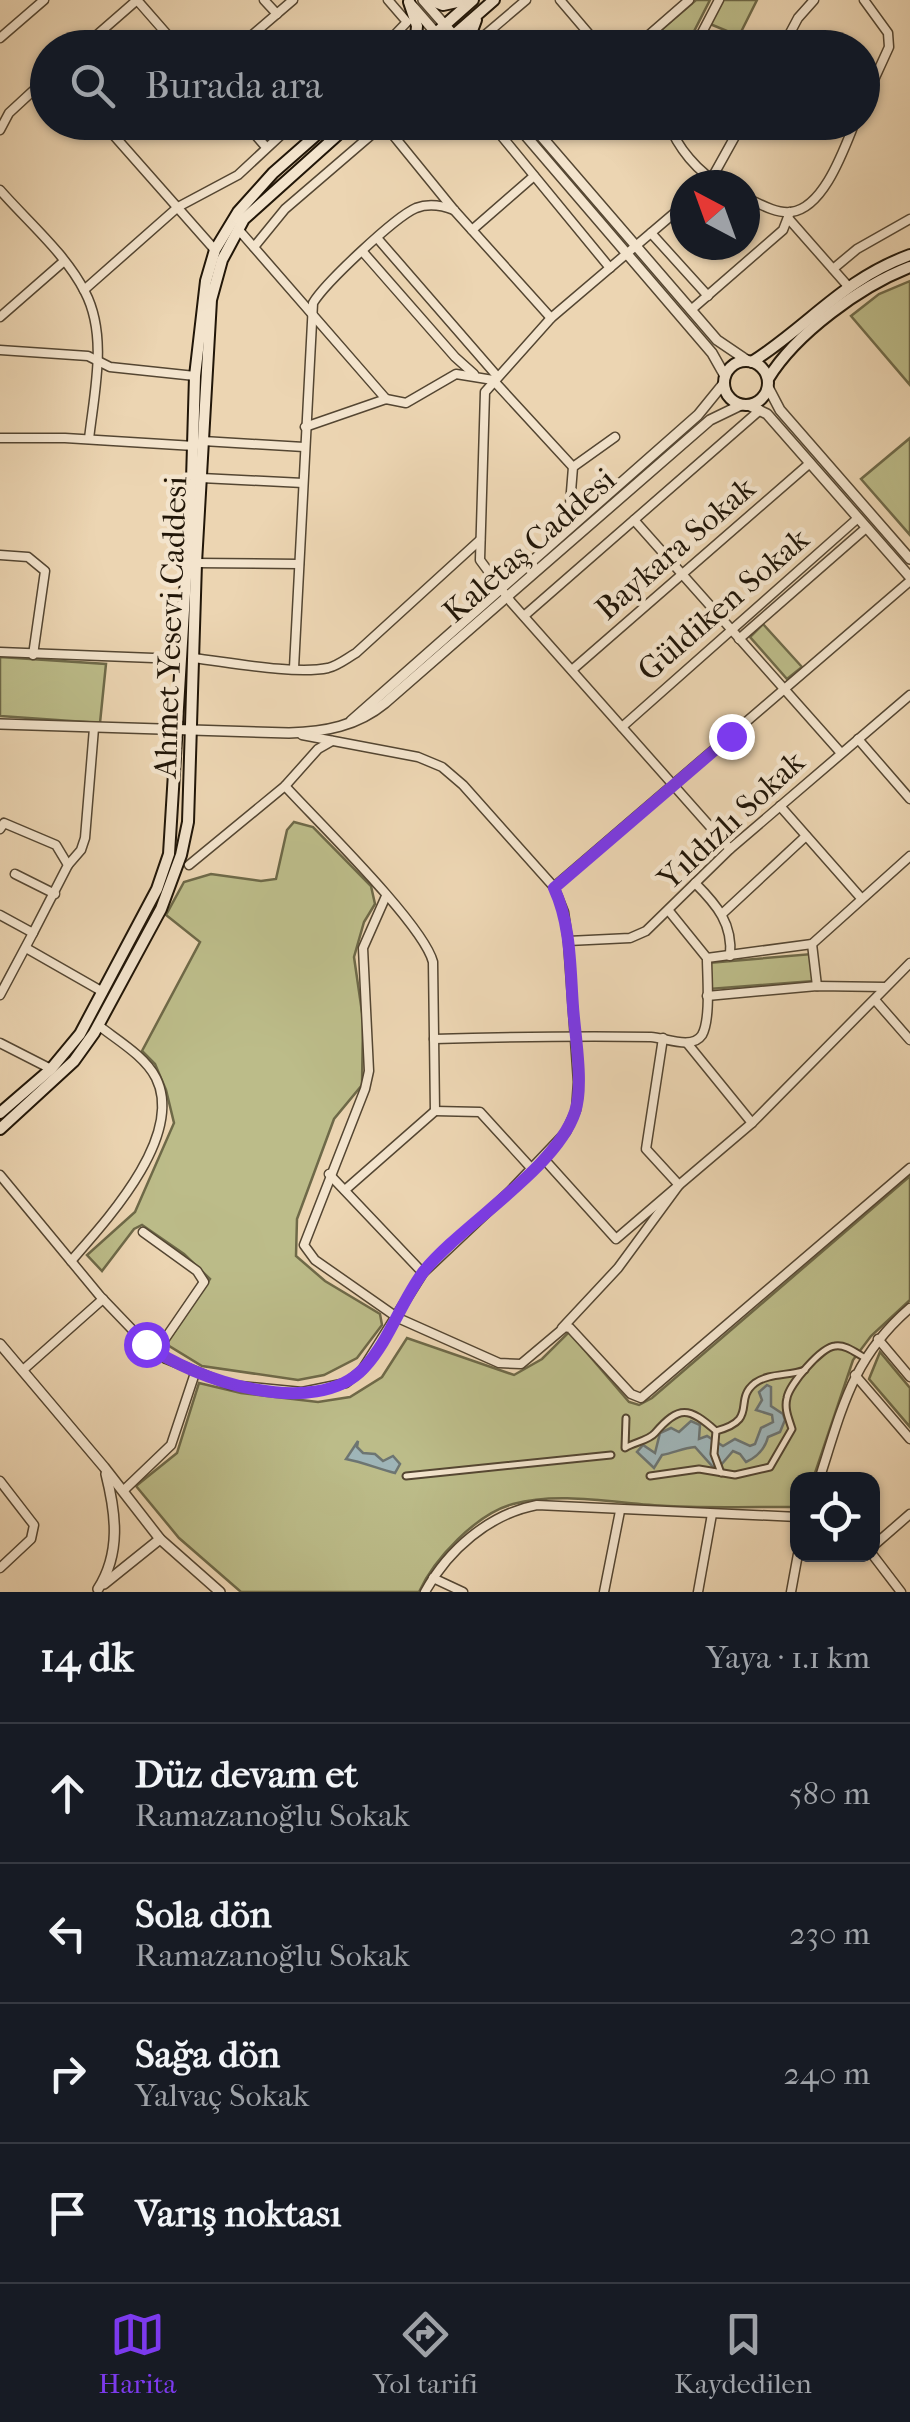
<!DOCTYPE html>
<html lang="tr">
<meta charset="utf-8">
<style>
body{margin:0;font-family:"IM FELL French Canon",serif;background:#242831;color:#f1f3f6}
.controls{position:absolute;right:30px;bottom:30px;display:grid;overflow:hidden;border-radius:20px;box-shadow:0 2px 8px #0004}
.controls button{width:90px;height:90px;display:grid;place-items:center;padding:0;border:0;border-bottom:2px solid #363941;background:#171b24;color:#f1f3f6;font:50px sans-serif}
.compass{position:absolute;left:670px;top:170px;width:90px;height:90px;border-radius:50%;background:#171b24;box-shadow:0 2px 8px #0004;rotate:319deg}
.stop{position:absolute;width:30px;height:30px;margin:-22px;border:8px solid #7c3aed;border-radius:50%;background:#fff}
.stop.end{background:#7c3aed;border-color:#fff;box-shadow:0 2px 10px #0008}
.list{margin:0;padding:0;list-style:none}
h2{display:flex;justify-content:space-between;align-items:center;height:130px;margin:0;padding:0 40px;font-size:42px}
h2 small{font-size:32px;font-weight:400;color:#9ea1a6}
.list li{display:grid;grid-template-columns:65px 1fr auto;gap:30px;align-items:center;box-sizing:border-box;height:140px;padding:0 40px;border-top:2px solid #363941}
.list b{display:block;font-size:38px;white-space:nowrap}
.list p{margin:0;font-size:32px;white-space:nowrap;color:#9ea1a6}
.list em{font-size:32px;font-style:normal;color:#9ea1a6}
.icon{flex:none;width:55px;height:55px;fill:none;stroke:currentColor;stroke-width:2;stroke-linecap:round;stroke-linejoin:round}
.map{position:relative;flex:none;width:910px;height:1592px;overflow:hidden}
.search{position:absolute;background:#171b24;box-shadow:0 2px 8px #0004;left:30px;right:30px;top:30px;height:110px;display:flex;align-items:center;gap:25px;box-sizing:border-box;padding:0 35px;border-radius:55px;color:#9ea1a6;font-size:38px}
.sheet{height:690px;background:#171b24}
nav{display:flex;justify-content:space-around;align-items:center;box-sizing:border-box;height:140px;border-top:2px solid #363941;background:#171b24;font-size:28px;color:#9ea1a6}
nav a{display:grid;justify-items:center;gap:5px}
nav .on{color:#7c3aed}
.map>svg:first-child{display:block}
</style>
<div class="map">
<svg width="910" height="1592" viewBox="0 0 910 1592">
<rect width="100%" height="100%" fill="#ecd5b2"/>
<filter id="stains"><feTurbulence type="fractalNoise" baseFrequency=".002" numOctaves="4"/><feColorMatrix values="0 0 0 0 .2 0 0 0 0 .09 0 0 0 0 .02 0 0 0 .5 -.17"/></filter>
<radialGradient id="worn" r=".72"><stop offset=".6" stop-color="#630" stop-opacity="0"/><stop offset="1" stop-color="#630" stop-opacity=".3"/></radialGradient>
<g fill="#bcbc89" stroke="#6e6948" stroke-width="2.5">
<path d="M696,0H710L686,47H641Z"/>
<path d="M722,0H757L739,36L710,24Z"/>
<path d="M910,281V385L851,316L879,294Z"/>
<path d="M910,438V535L861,479Z"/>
<path d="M763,624L802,667L787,679L750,637Z"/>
<path d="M0,657L106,664L100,723L0,716Z"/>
<path d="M294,822L313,827L371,886L375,904L364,922L354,957L363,1019L362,1085L334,1119L297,1219L296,1256L325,1281L380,1314L382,1325L357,1358L324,1375L298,1380L202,1366L166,1344L210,1279L184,1254L142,1225L134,1229L102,1271L87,1255L135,1212L174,1123L166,1090L155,1064L142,1051L200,942L166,915L184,882L211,874L261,881L276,879L287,830Z"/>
<path d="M812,954L814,981L709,989L708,963Z"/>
<path d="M910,1176V1300L871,1336L853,1360L813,1479L798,1480L797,1504L791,1507C750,1507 709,1508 667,1506C619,1504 561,1491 513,1504C476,1514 434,1559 419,1592H241L179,1538L136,1486L177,1453L199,1383L241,1393L318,1402L350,1397L382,1377L407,1338L514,1375L542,1359L569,1332L629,1402L639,1405L652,1398Z"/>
<path d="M880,1352L910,1388V1427L869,1379Z"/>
</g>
<g fill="#9fb5b8" stroke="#6d7572" stroke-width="2.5">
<path d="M767,1385L771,1387V1406L783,1414L785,1420L780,1432L768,1437C765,1449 757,1457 746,1462L740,1454L733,1451L721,1465L713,1467L695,1447C683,1448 674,1453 662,1455L654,1468L637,1452L643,1445L655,1453L660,1433L671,1428L679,1432L691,1421L700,1425L699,1439L707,1436L723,1446L735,1439L750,1446L755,1444L761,1428L773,1422L772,1415L756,1410L762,1400L759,1392Z"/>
<path d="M358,1441L357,1447L363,1453L375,1454L383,1461L393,1456L400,1464L395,1473C379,1469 362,1462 346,1459Z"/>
</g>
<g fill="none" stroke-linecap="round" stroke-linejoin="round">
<defs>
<g id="pedestrian">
<path d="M626,1418L625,1448C634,1442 648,1441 655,1433C679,1405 689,1407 716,1431C760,1419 732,1401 755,1383C769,1373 789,1376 805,1370"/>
<path d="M716,1431L714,1454L721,1473"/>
<path d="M406,1476L611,1455"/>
<path d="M650,1476L699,1469L735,1475L770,1467L792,1429C789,1419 784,1409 787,1398C789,1385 821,1347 835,1346C845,1344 856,1353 865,1358"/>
</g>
<g id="minor">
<path d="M264,0L277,14"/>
<path d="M560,0L601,48"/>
<path d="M0,38L44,0"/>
<path d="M472,46L526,0"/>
<path d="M82,48L137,0L179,48"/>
<path d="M237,48L293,0"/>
<path d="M382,48L407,22L388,0"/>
<path d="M634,48L689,0"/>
<path d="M694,48L719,0"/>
<path d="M782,48L798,18L814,0"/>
<path d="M862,106L889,47L888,33L864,0"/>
<path d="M102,122L215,250"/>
<path d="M244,122L266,147"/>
<path d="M490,122L610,268"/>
<path d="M668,122C677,147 698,173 722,185"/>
<path d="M384,124L454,210L551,318"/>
<path d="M0,130L9,113L48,77"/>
<path d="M708,185L743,122"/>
<path d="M0,190C28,222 66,254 85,292C108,336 94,393 89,439"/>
<path d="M745,197C758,203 776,214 791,212C824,208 844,149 855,122"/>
<path d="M685,204L551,318L485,392L480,560L511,602L730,849"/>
<path d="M788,218L847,285"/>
<path d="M238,229L386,399"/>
<path d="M472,230L534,176"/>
<path d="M651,233L708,296"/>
<path d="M378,239L497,376"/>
<path d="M254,247L285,209L384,124"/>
<path d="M363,252L455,357L474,374"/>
<path d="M833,269L857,249L910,219"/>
<path d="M84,290L178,207L238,175L295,122"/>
<path d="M691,310L783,230L790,212"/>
<path d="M0,317L63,262"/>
<path d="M0,350L88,356L110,367L195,376"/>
<path d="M493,380L573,467"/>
<path d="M305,427L386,399L406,403L456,374L493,380"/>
<path d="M0,438H65L194,446"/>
<path d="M203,441L304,447"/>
<path d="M201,478L303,483"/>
<path d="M634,520L841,753"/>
<path d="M568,529L573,467L615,437"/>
<path d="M0,555L28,557L45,571L33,655"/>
<path d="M196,563L299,564"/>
<path d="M524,616L760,410"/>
<path d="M739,639L866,528"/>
<path d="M0,652L179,659"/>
<path d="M193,658C228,662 295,675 328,668C339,665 347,658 356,653L480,540"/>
<path d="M294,668L313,303C325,283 395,217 416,208C429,203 441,205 454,210"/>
<path d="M572,670L810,463"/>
<path d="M622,727L858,518"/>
<path d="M858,739L910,799"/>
<path d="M285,786C317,821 423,924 433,962L435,1111"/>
<path d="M780,806L861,898"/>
<path d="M0,829L4,823L56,845L68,865L33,933L0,915"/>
<path d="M68,865L81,850L85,838L94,728"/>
<path d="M189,865L285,786L318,749L332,741"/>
<path d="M15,874L55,894"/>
<path d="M695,883C717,905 733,924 730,956"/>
<path d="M554,887L910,581"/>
<path d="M386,896L363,948L369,1071L365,1089L304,1245L315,1260L398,1318L499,1363L521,1364L565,1327L570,1328L631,1394L641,1398L910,1168"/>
<path d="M722,914L806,836"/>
<path d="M568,941L630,938L646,931L730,849L910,695"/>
<path d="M812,944L817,986"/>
<path d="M26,948L103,992"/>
<path d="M707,958L812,944L910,856"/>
<path d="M0,995L33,933"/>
<path d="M707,996L817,986L885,987"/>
<path d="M875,1000L910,1040"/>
<path d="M434,1039C507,1037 579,1036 651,1037C666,1038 692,1050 702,1035C711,1019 707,976 707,958L669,911"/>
<path d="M0,1043L51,1069"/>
<path d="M687,1043L752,1123"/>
<path d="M435,1111L480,1112L532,1169"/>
<path d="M543,1158L616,1239L679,1185L646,1149L663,1038"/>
<path d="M329,1174L423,1273"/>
<path d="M0,1175L100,1296L146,1344L166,1359L230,1385L302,1392L346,1383L362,1370L423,1273L510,1191L566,1132L576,1110L578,1082L568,941L564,912L554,887L463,785L442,767L418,757L302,735"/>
<path d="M345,1190L435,1111"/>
<path d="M143,1232L197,1271L204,1282L156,1352"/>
<path d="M71,1261C106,1221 185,1136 156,1078C145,1056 117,1040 98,1025"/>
<path d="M562,1328L618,1268L679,1185L752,1123L910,963"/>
<path d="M878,1339L910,1377"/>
<path d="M23,1370L103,1299"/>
<path d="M855,1375L910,1439"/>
<path d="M819,1480C842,1409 852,1358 910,1308"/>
<path d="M0,1481L34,1525L31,1539L0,1568"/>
<path d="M123,1491L171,1445L195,1373"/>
<path d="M872,1547L910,1514"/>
<path d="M872,1554L901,1592"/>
<path d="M433,1578L463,1592"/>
<path d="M425,1592C448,1550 489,1514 537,1505L798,1517"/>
<path d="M604,1592L620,1511"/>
<path d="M698,1592L712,1514"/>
<path d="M791,1592L798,1554"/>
</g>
<g id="tertiary">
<path d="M423,0L465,48"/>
<path d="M409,2L449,48"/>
<path d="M514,122L712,353L725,376"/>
<path d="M529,122L717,340L748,361"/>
<path d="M768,387L780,410L910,559"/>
<path d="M748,405L767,414L910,577"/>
<path d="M351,721L698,415L724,383"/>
<path d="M0,724L289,733C325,732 357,726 385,703L710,420L741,405"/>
<path d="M0,1344L104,1467L160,1539L220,1592"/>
<path d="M104,1584L160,1539"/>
<path d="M98,1589C121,1553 116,1514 106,1474"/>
</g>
<g id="secondary">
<path d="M430,0L443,5L466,0"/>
<path d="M409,2L417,26L415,48"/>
<path d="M419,48L473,0"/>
<path d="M439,48L494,0"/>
<path d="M473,48L470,36L476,20"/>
<circle cx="746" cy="383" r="22"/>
<path d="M752,362C811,324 842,280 910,255"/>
<path d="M768,379C796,333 861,286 910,267"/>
<path d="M0,1113L51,1069L80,1034L157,889L169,854L192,480L195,376L206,281L215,250L238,212L273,173L331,122"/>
<path d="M0,1129L74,1061L94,1033L161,909L181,855L188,822L196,563L211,300L222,260L244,219L352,122"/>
</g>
</defs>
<use href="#pedestrian" stroke="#544632" stroke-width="9"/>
<use href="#minor" stroke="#544632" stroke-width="11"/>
<use href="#tertiary" stroke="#544632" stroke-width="12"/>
<use href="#secondary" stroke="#211608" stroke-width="14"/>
<use href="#pedestrian" stroke="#f3e4cd" stroke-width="5"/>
<use href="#minor" stroke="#f3e4cd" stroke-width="8"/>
<use href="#tertiary" stroke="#f3e4cd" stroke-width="9"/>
<use href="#secondary" stroke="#f3e4cd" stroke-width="10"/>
</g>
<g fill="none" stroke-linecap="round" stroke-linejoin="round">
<path stroke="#7c3aed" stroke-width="12" d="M146,1344C194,1381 316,1420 364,1368C390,1340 401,1301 424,1271C462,1224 556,1169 575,1112C584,1086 575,1035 573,1007C570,966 571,925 554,888L731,736"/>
</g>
<g text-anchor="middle" stroke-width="9" stroke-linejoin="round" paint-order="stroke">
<g font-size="32" fill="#211608" stroke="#f3e4cd">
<text transform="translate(529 545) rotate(-41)" y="11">Kaletaş Caddesi</text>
<text transform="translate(675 548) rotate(-41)" y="11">Baykara Sokak</text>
<text transform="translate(723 604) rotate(-41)" y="11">Güldiken Sokak</text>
<text transform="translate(170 627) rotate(-88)" y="11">Ahmet Yesevi Caddesi</text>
<text transform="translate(731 820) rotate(-43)" y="11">Yıldızlı Sokak</text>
</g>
</g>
<rect width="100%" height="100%" filter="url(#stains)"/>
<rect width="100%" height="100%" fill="url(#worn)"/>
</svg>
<div class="controls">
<button><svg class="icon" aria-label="locate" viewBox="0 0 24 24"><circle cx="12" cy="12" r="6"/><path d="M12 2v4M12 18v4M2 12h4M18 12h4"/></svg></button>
</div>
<svg class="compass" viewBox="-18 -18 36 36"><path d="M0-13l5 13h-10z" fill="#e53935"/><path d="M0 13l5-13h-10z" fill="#9ea1a6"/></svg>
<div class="stop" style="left:146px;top:1344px"></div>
<div class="stop end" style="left:731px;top:736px"></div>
<div class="search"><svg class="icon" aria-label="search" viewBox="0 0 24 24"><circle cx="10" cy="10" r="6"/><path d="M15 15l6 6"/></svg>Burada ara</div>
</div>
<section class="sheet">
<h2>14 dk<small>Yaya · 1.1 km</small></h2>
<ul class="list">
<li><svg class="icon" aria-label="ahead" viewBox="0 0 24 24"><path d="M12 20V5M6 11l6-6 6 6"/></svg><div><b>Düz devam et</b><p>Ramazanoğlu Sokak</p></div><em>580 m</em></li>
<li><svg class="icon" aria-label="left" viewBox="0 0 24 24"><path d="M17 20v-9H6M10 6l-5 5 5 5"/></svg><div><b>Sola dön</b><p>Ramazanoğlu Sokak</p></div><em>230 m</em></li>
<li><svg class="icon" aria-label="right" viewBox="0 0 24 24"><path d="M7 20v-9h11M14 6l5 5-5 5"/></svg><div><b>Sağa dön</b><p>Yalvaç Sokak</p></div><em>240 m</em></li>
<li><svg class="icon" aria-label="arrive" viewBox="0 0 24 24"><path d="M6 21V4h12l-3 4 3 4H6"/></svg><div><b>Varış noktası</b></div></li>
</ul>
</section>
<nav>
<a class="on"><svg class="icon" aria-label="map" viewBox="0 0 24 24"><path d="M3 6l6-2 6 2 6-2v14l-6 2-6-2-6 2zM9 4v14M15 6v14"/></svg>Harita</a>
<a><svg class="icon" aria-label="directions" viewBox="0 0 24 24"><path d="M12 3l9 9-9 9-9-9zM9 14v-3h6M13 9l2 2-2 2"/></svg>Yol tarifi</a>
<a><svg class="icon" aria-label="saved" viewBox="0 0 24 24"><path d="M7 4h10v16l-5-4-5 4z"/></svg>Kaydedilen</a>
</nav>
